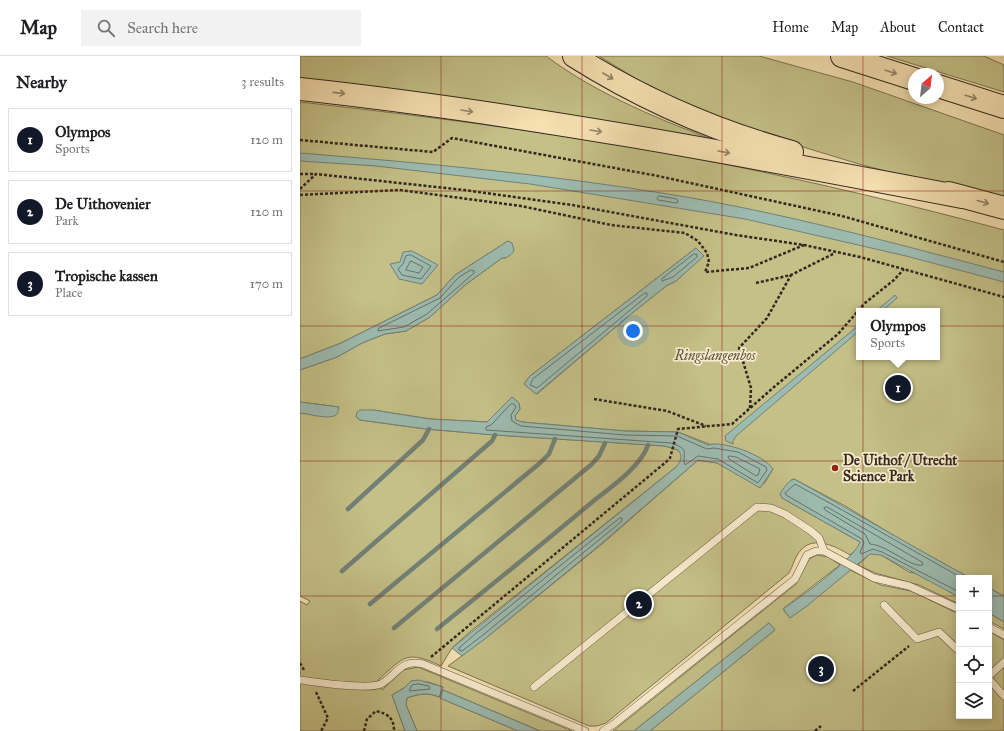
<!DOCTYPE html>
<meta charset="utf-8">
<style>
body{margin:0;font-family:"IM FELL Great Primer",serif;background:#f2f2f2;color:#202124}
.controls{position:absolute;right:12px;bottom:12px;display:grid;overflow:hidden;border-radius:0px;box-shadow:0 2px 10px #0003}
.controls button{width:36px;height:36px;display:grid;place-items:center;padding:0;border:0;border-bottom:1px solid #e0e0e0;background:#fff;color:#202124;font:20px sans-serif}
.compass{position:absolute;left:608px;top:12px;width:36px;height:36px;border-radius:50%;background:#fff;box-shadow:0 2px 10px #0003;rotate:28deg}
.you{position:absolute;left:333px;top:275px;width:14px;height:14px;margin:-10px;border:3px solid #fff;border-radius:50%;background:#1a73e8;box-shadow:0 0 0 6px #1a73e833}
.badge{display:grid;place-items:center;width:26px;height:26px;border-radius:50%;background:#111827;color:#fff;font-size:13px;font-weight:700}
.pin{position:absolute;translate:-50% -50%;border:2px solid #fff;box-shadow:0 1px 4px #0006}
.popup{position:absolute;left:556px;top:252px;width:84px;height:52px;box-sizing:border-box;display:grid;place-content:center;border-radius:0px;background:#fff;filter:drop-shadow(0 1px 3px #0005);font-size:13px;white-space:nowrap;color:#757577}
.popup b{font-size:15px;color:#202124}
.popup::after{content:'';position:absolute;left:50%;top:100%;margin-left:-8px;border:8px solid transparent;border-top-color:#fff}
.list{margin:0;padding:0;list-style:none}
h2{display:flex;justify-content:space-between;align-items:center;height:52px;margin:0;padding:0 16px;font-size:17px}
h2 small{font-size:13px;font-weight:400;color:#757577}
.list li{display:grid;grid-template-columns:26px 1fr auto;gap:12px;align-items:center;box-sizing:border-box;height:64px;margin:0 8px 8px;padding:0 8px;border:1px solid #e0e0e0;border-radius:0px}
.list b{display:block;font-size:15px;white-space:nowrap}
.list p{margin:0;font-size:13px;white-space:nowrap;color:#757577}
.list em{font-size:13px;font-style:normal;color:#757577}
.icon{flex:none;width:22px;height:22px;fill:none;stroke:currentColor;stroke-width:2;stroke-linecap:round;stroke-linejoin:round}
.map{position:relative;flex:none;width:704px;height:675px;overflow:hidden}
header{display:flex;align-items:center;gap:24px;box-sizing:border-box;height:56px;padding:0 20px;background:#fff;border-bottom:1px solid #e0e0e0}
header strong{font-size:19px}
nav{display:flex;gap:22px;margin-inline-start:auto;font-size:14px}
.search{width:280px;height:36px;background:#f2f2f2;display:flex;align-items:center;gap:10px;box-sizing:border-box;padding:0 14px;border-radius:0px;color:#757577;font-size:15px}
main{display:flex}
aside{flex:1;background:#fff}
.map>svg:first-child{display:block}
</style>
<header>
<strong>Map</strong>
<div class="search"><svg class="icon" aria-label="search" viewBox="0 0 24 24"><circle cx="10" cy="10" r="6"/><path d="M15 15l6 6"/></svg>Search here</div>
<nav><a>Home</a><a>Map</a><a>About</a><a>Contact</a></nav>
</header>
<main>
<aside>
<h2>Nearby<small>3 results</small></h2>
<ul class="list">
<li><span class="badge">1</span><div><b>Olympos</b><p>Sports</p></div><em>120 m</em></li>
<li><span class="badge">2</span><div><b>De Uithovenier</b><p>Park</p></div><em>120 m</em></li>
<li><span class="badge">3</span><div><b>Tropische kassen</b><p>Place</p></div><em>170 m</em></li>
</ul>
</aside>
<div class="map">
<svg width="704" height="675" viewBox="0 0 704 675">
<rect width="100%" height="100%" fill="#f5e0b2"/>
<filter id="stains"><feTurbulence type="fractalNoise" baseFrequency=".005" numOctaves="4"/><feColorMatrix values="0 0 0 0 .2 0 0 0 0 .09 0 0 0 0 .02 0 0 0 .5 -.17"/></filter>
<radialGradient id="worn" r=".72"><stop offset=".6" stop-color="#630" stop-opacity="0"/><stop offset="1" stop-color="#630" stop-opacity=".3"/></radialGradient>
<g fill="#c4c087" stroke="#7a7453" fill-rule="evenodd">
<path d="M0,0H246C298,39 363,65 424,88L0,26Z"/>
<path d="M299,0H459L553,26L704,79V146L559,108L467,80L377,43L338,24Z"/>
<path d="M587,0H684L704,9V36Z"/>
<path d="M0,46C142,62 284,80 424,108C518,127 611,149 704,174V540L689,532V522H670L601,484L547,451L494,423L491,424L482,442L560,486L559,491L550,499C537,491 514,479 501,494C495,500 493,510 489,517L306,667L297,670H289L148,610L186,582L302,488L398,404L417,407L464,428L473,413L378,376L325,375L222,366L216,364L215,360L220,353L219,347L212,341L188,366L130,363L73,354L56,361L60,364L126,373L195,379L365,390L378,394L382,398L380,407L376,411L171,575L152,592L141,610C106,594 105,600 78,624L82,634L103,614L118,611L272,675H240L143,634L140,642L218,675H117L106,649L107,642C118,638 128,636 139,641L143,631L128,626L111,625L104,632L92,639L105,675H0V545L7,549L10,545L0,540V357L34,360L39,351L0,346V314L37,301L62,287L85,278L106,275L130,261L165,229L202,202H206L208,185L155,219L137,239L41,287L0,303ZM396,192L403,200L376,225L366,230L331,258L237,338L224,328L230,320ZM559,255H637V301H559Z"/>
<path d="M573,497L581,499L609,516L619,518L659,541V548L619,529L575,517L558,509L570,498Z"/>
<path d="M517,499L529,501L540,509L484,552V555L490,562L550,514L581,529L611,535L659,558V660H689V575L704,584V675H350L475,574L469,567L334,675H313L496,528L509,503Z"/>
<path d="M689,557L704,566V573L689,565Z"/>
</g>
<g fill="#9dbcb1" stroke="#728177">
<path d="M0,97C123,107 246,118 368,138C481,156 593,187 704,216V226L606,200L445,163L230,128L76,110L0,105Z"/>
<path d="M208,185L212,187L214,194C212,199 207,202 202,202L165,229L130,261L106,275L85,278L62,287L37,301L0,314V303L41,287L137,239L155,219Z"/>
<path d="M396,192L404,200L376,225L366,230L331,258L236,338L224,328L230,320Z"/>
<path d="M112,195L138,209L122,228L99,223L90,208L100,206L103,196Z"/>
<path d="M595,239L597,242L582,255H576Z"/>
<path d="M559,269V275L436,380L433,385V388L426,385L425,380Z"/>
<path d="M212,341L219,347L220,353L215,360L216,364L222,366L325,375L378,376L408,389C423,384 464,399 473,413L460,432L417,407L398,404L302,487L186,582L162,600L152,592L376,411C381,405 383,400 378,394L365,390L195,379L126,373L60,364L56,361L57,356L60,354H73L130,363L187,366Z"/>
<path d="M0,346L39,351C38,355 38,359 34,360C25,363 10,358 0,357Z"/>
<path d="M494,423C553,455 611,490 670,522H659V541L581,499L570,498L507,550L490,562L484,554V552C500,542 556,501 560,486L482,442L480,438C483,433 488,425 494,423Z"/>
<path d="M689,532L704,540V566L689,557Z"/>
<path d="M469,567L475,574L350,675H334Z"/>
<path d="M119,624L143,631L139,641C128,636 118,638 107,642L106,649L117,675H105L92,639L104,632L111,625Z"/>
<path d="M143,634L240,675H218L147,645L140,642Z"/>
</g>
<g fill="none" stroke-linecap="round" stroke-linejoin="round">
<g stroke="#677268" stroke-width="1">
<path d="M359,140L377,143L378,146L376,147L358,144L357,142Z"/>
<path d="M394,198H397V201L373,221L362,225V223Z"/>
<path d="M111,199L131,210L121,223L102,219L98,213L103,208L106,200Z"/>
<path d="M111,205L123,211L119,217L106,214Z"/>
<path d="M171,214L174,215V217L127,258L104,271L78,275L79,272L140,242L158,222Z"/>
<path d="M345,237H347V240L237,332L230,329L233,323Z"/>
<path d="M211,348H214L216,351L211,359L212,365L221,370L325,379L377,380L407,393L414,392L438,396L466,411L467,414L458,427L418,403L398,400L385,409C381,397 392,394 371,387L186,374V371L191,369Z"/>
<path d="M430,400L436,401L460,413L458,419L456,420L429,403L428,401Z"/>
<path d="M527,451L622,506L623,509C611,512 587,489 570,488L565,478L525,454L524,452Z"/>
<path d="M320,462H322V465L183,579L162,595L159,594V592L174,579Z"/>
<path d="M659,536L582,496L573,493L561,498L560,496L564,487L562,483L486,439L485,437L495,428C551,458 606,491 662,522"/>
<path d="M119,628L129,630L130,633L109,635L112,629Z"/>
</g>
<g stroke="#728177" stroke-width="4.5">
<path d="M48,453L123,384L129,373"/>
<path d="M42,515L192,385L195,379"/>
<path d="M70,548L240,407L249,398L255,383"/>
<path d="M94,572L292,408L299,400L305,387"/>
<path d="M137,573C188,532 240,490 291,447C308,433 341,411 348,389"/>
</g>
<defs>
<g id="service">
<path d="M584,549L617,583L639,576L659,595"/>
<path d="M689,571L704,579"/>
<path d="M689,620L704,606"/>
<path d="M689,623L704,640"/>
<path d="M0,624C16,626 68,634 81,628C98,618 100,603 123,608L285,675"/>
<path d="M234,631L457,451L471,452L485,458L511,475L519,482L524,495"/>
<path d="M303,675L314,668L495,523L507,499L516,495H524L574,522L609,530L659,553"/>
</g>
<g id="motorway">
<path d="M274,0C342,43 415,75 492,96"/>
<path d="M542,0L614,23"/>
<path d="M638,30L704,51"/>
<path d="M0,33C222,57 443,99 662,141"/>
<path d="M649,137L704,152"/>
</g>
</defs>
<use href="#service" stroke="#625744" stroke-width="8"/>
<use href="#motorway" stroke="#31291f" stroke-width="24"/>
<g stroke="#31291f" stroke-width="2.5" stroke-dasharray="3 2" stroke-linecap="butt">
<path d="M0,84L133,96L152,82L358,120L542,160L704,206"/>
<path d="M0,118H15"/>
<path d="M0,133L16,118L164,134L272,149L436,179L504,189L560,201L704,241"/>
<path d="M0,139L100,134L221,150L311,169L385,177L398,185L407,197L409,206L405,216L449,212L504,189"/>
<path d="M456,227L491,219L535,197"/>
<path d="M294,343L367,355L406,370"/>
<path d="M450,352L451,332L439,292L467,262L491,219"/>
<path d="M131,601L366,406L370,402L378,373L432,368L474,331L538,278L565,247L594,224L604,213"/>
<path d="M0,607L4,614"/>
<path d="M553,635L609,590"/>
<path d="M16,636L28,662L21,675"/>
<path d="M64,675L67,663L76,655C88,658 94,662 94,675"/>
<path d="M515,675L521,670"/>
</g>
<use href="#service" stroke="#f8ebcd" stroke-width="7"/>
<use href="#motorway" stroke="#f5e0b2" stroke-width="22"/>
</g>
<defs><path id="oneway-shaft" d="M-6 0H5M1.5-3L5.5 0L1.5 3" fill="none" stroke-width="1.6" stroke-linecap="round" stroke-linejoin="round"/></defs>
<g stroke="#938468">
<use href="#oneway-shaft" transform="translate(591 16) rotate(18)"/>
<use href="#oneway-shaft" transform="translate(308 20) rotate(30)"/>
<use href="#oneway-shaft" transform="translate(39 37) rotate(6)"/>
<use href="#oneway-shaft" transform="translate(671 41) rotate(18)"/>
<use href="#oneway-shaft" transform="translate(167 55) rotate(9)"/>
<use href="#oneway-shaft" transform="translate(296 75) rotate(9)"/>
<use href="#oneway-shaft" transform="translate(424 96) rotate(10)"/>
<use href="#oneway-shaft" transform="translate(683 146) rotate(15)"/>
</g>
<path fill="none" stroke="#8f2418" stroke-width="1" stroke-opacity="0.55" d="M141,0V675M282,0V675M422,0V675M563,0V675M0,135H704M0,270H704M0,405H704M0,540H659M689,540H704"/>
<circle fill="#8f2418" stroke="#f8ebcd" stroke-width="1.5" cx="535" cy="412" r="4"/>
<g text-anchor="middle" stroke-width="3.5" stroke-linejoin="round" paint-order="stroke">
<g font-size="14" font-style="italic" fill="#564f39" stroke="#f8ebcd">
<text x="415" y="304">Ringslangenbos</text>
</g>
<g font-size="14" font-weight="bold" fill="#31291f" stroke="#f8ebcd" text-anchor="start">
<text x="543" y="409">De Uithof / Utrecht<tspan x="543" dy="16">Science Park</tspan></text>
</g>
</g>
<rect width="100%" height="100%" filter="url(#stains)"/>
<rect width="100%" height="100%" fill="url(#worn)"/>
</svg>
<div class="controls">
<button>+</button>
<button>−</button>
<button><svg class="icon" aria-label="locate" viewBox="0 0 24 24"><circle cx="12" cy="12" r="6"/><path d="M12 2v4M12 18v4M2 12h4M18 12h4"/></svg></button>
<button><svg class="icon" aria-label="layers" viewBox="0 0 24 24"><path d="M12 4l9 5-9 5-9-5zM3 14l9 5 9-5"/></svg></button>
</div>
<svg class="compass" viewBox="-18 -18 36 36"><path d="M0-13l5 13h-10z" fill="#e53935"/><path d="M0 13l5-13h-10z" fill="#757577"/></svg>
<div class="you"></div>
<div class="pin badge" style="left:598px;top:332px">1</div>
<div class="popup"><b>Olympos</b>Sports</div>
<div class="pin badge" style="left:339px;top:548px">2</div>
<div class="pin badge" style="left:521px;top:613px">3</div>
</div>
</main>
